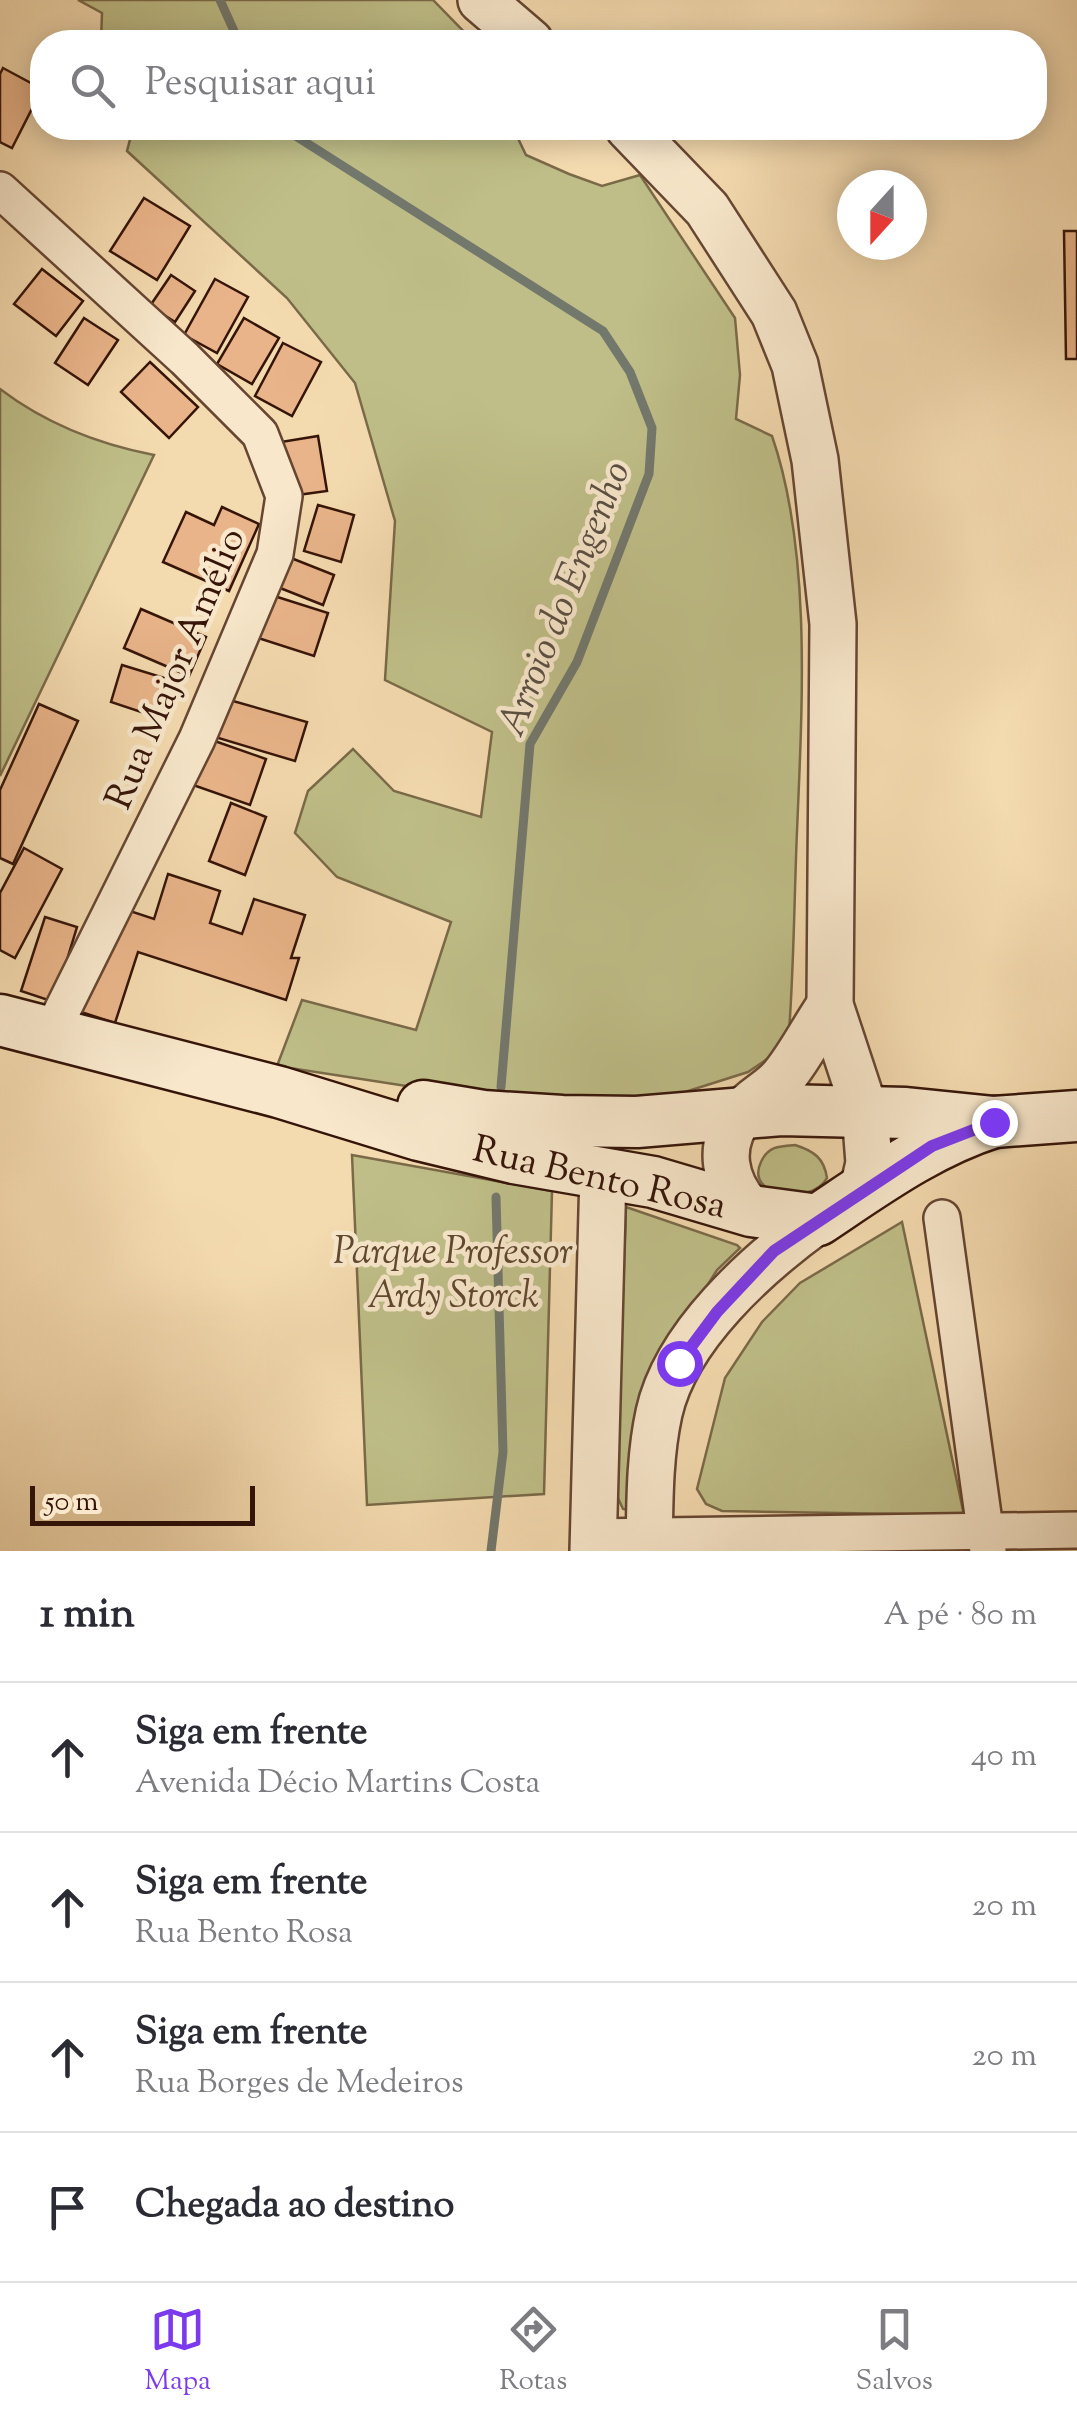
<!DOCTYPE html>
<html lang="pt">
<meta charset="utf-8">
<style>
body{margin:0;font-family:"Sorts Mill Goudy",serif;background:#f2f2f3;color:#2b2b33}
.compass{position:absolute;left:837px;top:170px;width:90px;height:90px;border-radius:50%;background:#fff;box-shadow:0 5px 25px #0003;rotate:201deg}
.scale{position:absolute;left:30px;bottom:25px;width:225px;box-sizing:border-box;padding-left:10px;border:5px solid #361509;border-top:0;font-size:28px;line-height:35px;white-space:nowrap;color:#361509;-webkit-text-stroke:8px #f8e7cb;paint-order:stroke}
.stop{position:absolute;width:30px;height:30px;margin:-22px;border:8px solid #7c3aed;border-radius:50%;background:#fff}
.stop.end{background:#7c3aed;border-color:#fff;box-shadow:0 2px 10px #0008}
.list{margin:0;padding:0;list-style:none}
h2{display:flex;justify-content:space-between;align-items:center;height:130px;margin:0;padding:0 40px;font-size:42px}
h2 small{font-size:32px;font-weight:400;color:#7c7c81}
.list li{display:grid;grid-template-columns:65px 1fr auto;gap:30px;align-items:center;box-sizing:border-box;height:150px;padding:0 40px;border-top:2px solid #e1e1e2}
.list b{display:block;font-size:38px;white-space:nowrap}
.list p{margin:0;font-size:32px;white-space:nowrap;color:#7c7c81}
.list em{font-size:32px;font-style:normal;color:#7c7c81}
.icon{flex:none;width:55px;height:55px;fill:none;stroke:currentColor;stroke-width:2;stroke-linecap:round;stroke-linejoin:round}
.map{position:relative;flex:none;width:1077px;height:1551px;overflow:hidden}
.search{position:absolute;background:#fff;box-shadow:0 5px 25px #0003;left:30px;right:30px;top:30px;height:110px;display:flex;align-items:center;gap:25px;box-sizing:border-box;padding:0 35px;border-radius:40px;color:#7c7c81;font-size:38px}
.sheet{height:730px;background:#fff}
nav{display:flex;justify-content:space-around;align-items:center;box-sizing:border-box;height:140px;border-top:2px solid #e1e1e2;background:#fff;font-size:28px;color:#7c7c81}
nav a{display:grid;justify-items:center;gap:5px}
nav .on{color:#7c3aed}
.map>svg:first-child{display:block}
</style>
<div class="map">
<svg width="1077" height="1551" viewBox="0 0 1077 1551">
<rect width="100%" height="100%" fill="#f4daaf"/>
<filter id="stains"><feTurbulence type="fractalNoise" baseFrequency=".002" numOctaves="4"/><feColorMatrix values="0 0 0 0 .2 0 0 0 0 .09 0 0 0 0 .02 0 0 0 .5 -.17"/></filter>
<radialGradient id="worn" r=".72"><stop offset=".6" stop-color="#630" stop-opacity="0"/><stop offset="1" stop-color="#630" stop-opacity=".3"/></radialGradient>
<g fill="#bfbe88" stroke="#7a6a48" stroke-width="2.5">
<path d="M78,0H433L474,42H101L102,13Z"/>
<path d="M133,128H513L526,155L569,174L602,186L640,175L735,318L740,375L736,419L772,436C812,552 802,709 797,831C794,902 794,974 788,1045L748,1072L682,1093L602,1103L510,1102L277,1066L302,1000L416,1030L451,922L337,877L295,833L308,791L353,749L394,791L481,817L492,732L385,680L395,521L355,383L287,298L127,151Z"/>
<path d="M0,389C46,424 97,444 154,455L0,776Z"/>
<path d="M795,1145C814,1151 824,1158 827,1178C811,1206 744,1197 761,1162C768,1146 780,1146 795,1145Z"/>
<path d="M352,1155L552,1191L544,1494L367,1505Z"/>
<path d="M626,1207L737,1245L740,1248L717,1270L669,1346L629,1510L623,1509L616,1494Z"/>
<path d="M902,1222L964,1515L722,1511L706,1504L697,1489L725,1378L762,1322L800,1283Z"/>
</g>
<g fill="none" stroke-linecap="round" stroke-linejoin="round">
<g stroke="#73786d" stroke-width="9">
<path d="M220,0L239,42"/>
<path d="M283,128L603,331L630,372L652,428L649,474L577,662L530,744L501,1087"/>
<path d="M491,1551L503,1452L496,1197"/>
</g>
</g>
<g fill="#e9b489" stroke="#361509" stroke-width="2.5">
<path d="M3,68L42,89L12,148L0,142V74Z"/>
<path d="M144,198L190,226L157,280L110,251Z"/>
<path d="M1064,231H1077V359H1066Z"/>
<path d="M42,269L83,301L56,336L14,304Z"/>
<path d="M171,275L195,291L175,322L150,306Z"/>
<path d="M215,279L248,297L217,353L184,335Z"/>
<path d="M84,318L118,340L88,385L55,363Z"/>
<path d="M244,318L279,338L252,384L217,364Z"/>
<path d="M283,343L321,362L292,416L255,396Z"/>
<path d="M150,362L198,407L169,438L121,392Z"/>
<path d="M318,436L327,491L290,496L281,442Z"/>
<path d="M318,505L354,515L341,562L304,551Z"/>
<path d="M222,507L259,524L229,591L163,562L186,512L214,525Z"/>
<path d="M286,556L334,575L323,605L275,586Z"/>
<path d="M268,594L328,613L314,656L255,637Z"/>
<path d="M141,609L206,637L189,676L124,648Z"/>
<path d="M122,665L171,680L159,718L111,702Z"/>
<path d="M226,699L307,722L295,761L215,737Z"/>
<path d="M39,704L78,721L13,864L0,858V790Z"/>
<path d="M209,739L266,759L250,805L193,785Z"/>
<path d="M231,803L266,817L245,875L209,861Z"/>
<path d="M24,848L62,869L15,958L0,950V893Z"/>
<path d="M168,874L220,891L210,923L242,934L254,899L305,915L291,958H299L286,1000L138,952L115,1023L81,1012L115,906L154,919Z"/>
<path d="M45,917L77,927L54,1002L21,991Z"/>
</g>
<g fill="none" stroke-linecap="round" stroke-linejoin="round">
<defs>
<g id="minor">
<path d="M0,190L185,359L260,434L284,496L275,554L197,739L51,1033"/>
<path d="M942,1218L988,1551"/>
<path d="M593,1537L1077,1530"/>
</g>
<g id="tertiary">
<path d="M481,0L530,42"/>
<path d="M629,128L707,209L774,313L795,365L815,460L833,624L830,1005L865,1111L869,1163L863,1189"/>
<path d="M751,1211C724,1183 716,1146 742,1113C753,1099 772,1091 783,1077C801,1055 814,1028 830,1005"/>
<path d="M593,1551L603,1173"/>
<path d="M649,1551C650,1505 649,1459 659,1413C676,1336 757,1264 818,1220"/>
</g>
<g id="secondary">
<path d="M0,1020L279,1092L419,1135L514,1158L653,1182L751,1211L818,1220C875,1182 928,1143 994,1122"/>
<path d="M423,1106L483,1116L562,1121L637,1122L781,1110L906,1113L994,1122L1077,1116"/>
</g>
</defs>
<use href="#minor" stroke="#664632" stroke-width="40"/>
<use href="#tertiary" stroke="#664632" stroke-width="50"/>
<use href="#secondary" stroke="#361509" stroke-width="55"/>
<use href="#minor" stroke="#f8e7cb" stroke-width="35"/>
<use href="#tertiary" stroke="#f8e7cb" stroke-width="45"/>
<use href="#secondary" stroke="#f8e7cb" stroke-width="50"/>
</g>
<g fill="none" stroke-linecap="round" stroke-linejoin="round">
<path stroke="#7c3aed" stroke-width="12" d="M679,1363L717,1312L774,1251L932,1146L994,1122"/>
</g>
<g text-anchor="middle" stroke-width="9" stroke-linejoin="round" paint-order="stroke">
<g font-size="38" fill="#361509" stroke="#f8e7cb">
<text transform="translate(174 668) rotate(-67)" y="13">Rua Major Amélio</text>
<text transform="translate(600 1176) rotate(13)" y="13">Rua Bento Rosa</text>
</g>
<g font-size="38" font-style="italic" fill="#5f482f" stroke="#f8e7cb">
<text x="453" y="1263">Parque Professor<tspan x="453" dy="44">Ardy Storck</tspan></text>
</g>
<g font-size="40" font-style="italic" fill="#5a4f43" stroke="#f8e7cb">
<text transform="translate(562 598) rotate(-68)" y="14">Arroio do Engenho</text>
</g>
</g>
<rect width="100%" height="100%" filter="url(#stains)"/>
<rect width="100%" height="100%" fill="url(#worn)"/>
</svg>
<svg class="compass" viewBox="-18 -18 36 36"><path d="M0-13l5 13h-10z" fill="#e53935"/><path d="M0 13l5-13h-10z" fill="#7c7c81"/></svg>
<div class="scale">50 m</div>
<div class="stop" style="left:679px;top:1363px"></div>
<div class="stop end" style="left:994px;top:1122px"></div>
<div class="search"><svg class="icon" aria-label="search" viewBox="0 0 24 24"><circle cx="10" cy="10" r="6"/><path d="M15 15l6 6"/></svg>Pesquisar aqui</div>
</div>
<section class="sheet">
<h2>1 min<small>A pé · 80 m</small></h2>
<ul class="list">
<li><svg class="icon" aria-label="ahead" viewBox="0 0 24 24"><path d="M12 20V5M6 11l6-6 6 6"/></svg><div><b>Siga em frente</b><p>Avenida Décio Martins Costa</p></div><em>40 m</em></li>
<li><svg class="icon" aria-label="ahead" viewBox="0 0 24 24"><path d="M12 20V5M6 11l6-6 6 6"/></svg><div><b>Siga em frente</b><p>Rua Bento Rosa</p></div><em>20 m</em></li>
<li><svg class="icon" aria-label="ahead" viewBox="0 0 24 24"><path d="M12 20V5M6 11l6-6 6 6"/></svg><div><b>Siga em frente</b><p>Rua Borges de Medeiros</p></div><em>20 m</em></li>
<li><svg class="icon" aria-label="arrive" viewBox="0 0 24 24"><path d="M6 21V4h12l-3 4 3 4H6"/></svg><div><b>Chegada ao destino</b></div></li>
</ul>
</section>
<nav>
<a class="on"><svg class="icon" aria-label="map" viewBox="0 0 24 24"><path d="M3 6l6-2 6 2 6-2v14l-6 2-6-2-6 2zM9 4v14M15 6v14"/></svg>Mapa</a>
<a><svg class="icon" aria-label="directions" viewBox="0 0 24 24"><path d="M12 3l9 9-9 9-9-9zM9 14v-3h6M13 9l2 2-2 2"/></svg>Rotas</a>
<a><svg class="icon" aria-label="saved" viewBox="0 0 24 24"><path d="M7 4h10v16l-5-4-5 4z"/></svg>Salvos</a>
</nav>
